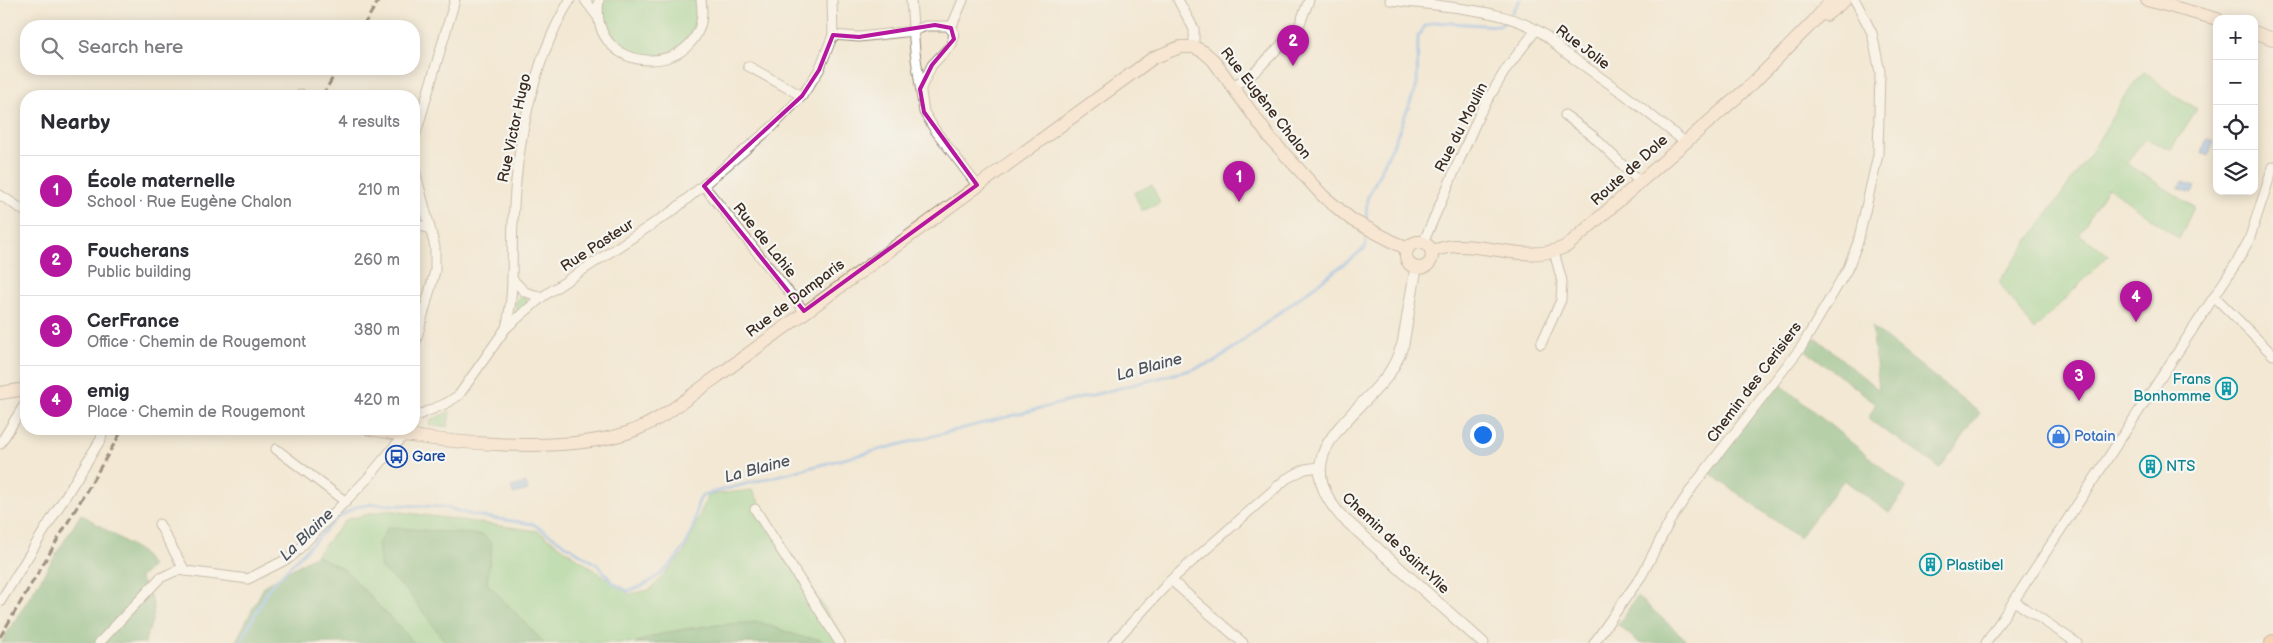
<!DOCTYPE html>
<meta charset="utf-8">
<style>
body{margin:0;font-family:"Balsamiq Sans",sans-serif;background:#f2f2f3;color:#2b2b33}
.controls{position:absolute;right:15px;top:15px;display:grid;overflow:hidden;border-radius:10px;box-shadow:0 2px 12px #0003}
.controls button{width:45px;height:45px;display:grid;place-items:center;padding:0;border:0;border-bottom:1px solid #e1e1e2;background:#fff;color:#2b2b33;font:25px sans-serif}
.you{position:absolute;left:1482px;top:434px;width:18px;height:18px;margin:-12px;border:4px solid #fff;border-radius:50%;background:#1a73e8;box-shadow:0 0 0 8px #1a73e833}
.badge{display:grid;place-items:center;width:32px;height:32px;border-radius:50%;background:#b5179e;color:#fff;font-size:16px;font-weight:700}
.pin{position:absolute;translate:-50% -41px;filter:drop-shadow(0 1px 2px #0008)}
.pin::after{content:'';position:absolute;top:26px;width:18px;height:15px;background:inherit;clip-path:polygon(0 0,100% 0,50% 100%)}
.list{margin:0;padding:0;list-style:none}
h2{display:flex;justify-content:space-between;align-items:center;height:65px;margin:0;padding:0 20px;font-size:21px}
h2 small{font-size:16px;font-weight:400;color:#7c7c81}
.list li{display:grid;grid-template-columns:32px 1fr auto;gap:15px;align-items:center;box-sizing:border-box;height:70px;padding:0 20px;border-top:1px solid #e1e1e2}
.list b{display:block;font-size:19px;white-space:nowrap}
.list p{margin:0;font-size:16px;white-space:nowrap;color:#7c7c81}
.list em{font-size:16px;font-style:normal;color:#7c7c81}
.icon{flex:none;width:28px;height:28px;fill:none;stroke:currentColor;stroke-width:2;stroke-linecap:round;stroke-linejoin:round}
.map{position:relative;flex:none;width:2273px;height:643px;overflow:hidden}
.search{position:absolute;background:#fff;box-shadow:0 2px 12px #0003;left:20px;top:20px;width:400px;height:55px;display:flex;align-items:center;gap:12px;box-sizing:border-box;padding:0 18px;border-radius:20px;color:#7c7c81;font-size:19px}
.panel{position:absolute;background:#fff;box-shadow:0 2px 12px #0003;left:20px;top:90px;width:400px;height:345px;border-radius:20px}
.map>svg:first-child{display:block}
</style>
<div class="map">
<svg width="2273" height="643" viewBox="0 0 2273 643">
<rect width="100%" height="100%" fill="#f6f6f2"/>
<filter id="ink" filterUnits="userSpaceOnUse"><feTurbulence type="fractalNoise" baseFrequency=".02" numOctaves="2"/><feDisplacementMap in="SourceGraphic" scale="10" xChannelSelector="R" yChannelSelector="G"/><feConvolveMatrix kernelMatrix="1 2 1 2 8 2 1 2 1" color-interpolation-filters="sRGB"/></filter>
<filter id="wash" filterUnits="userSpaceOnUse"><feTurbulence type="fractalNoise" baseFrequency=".0096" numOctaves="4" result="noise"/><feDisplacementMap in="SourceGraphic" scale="20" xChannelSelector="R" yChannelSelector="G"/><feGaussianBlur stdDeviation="1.12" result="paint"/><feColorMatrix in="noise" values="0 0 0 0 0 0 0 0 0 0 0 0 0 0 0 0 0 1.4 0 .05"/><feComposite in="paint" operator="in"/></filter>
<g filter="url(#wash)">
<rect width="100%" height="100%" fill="#f2e8d3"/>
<g fill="#89d08a" stroke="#627d54">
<path d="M603,0H697C697,10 698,21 693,31C675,66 620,64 606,27C602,19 603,8 603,0Z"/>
<path d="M2145,71L2171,94L2197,109L2171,149L2145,139L2126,163L2194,207L2179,239L2108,187L2079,234L2109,255L2034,330L1999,282L2093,150L2124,97Z"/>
<path d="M1152,185L1160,203L1142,211L1134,193Z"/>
<path d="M521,296L527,299L528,304L517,314L515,311L516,300Z"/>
<path d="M450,411L448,427L429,425L431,420Z"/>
<path d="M752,490L846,643H414L345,570L316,555L347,519L388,510L538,531L629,594L650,590L684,553L708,495Z"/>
</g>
<g fill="#6eb276" stroke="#546e4a">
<path d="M1872,327L1980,413L1940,468L1868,419L1876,403L1805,350L1815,337L1879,390Z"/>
<path d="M1779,383L1907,488L1889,513L1844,480L1799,538L1707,471Z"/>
<path d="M81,514L140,551L152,566L140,578C156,604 158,610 145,640L146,643H1Z"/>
<path d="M388,527L483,535L492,544L487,583L544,643H446L409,593L381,568L378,544Z"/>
<path d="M316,555L345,570L414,643H235L265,585Z"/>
<path d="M1637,596L1690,643H1639L1618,625Z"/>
<path d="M760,622L801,637L820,639L824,643H635C675,626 718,625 760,622Z"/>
</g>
<g fill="#7eb3ec" stroke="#5c6e85">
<path d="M2207,139L2214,142L2208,155L2201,152Z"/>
<path d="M2182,181L2195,187L2192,193L2179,188Z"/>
<path d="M526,483L528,490L513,494L511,487Z"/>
</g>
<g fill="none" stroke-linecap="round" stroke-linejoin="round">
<g stroke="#7eb3ec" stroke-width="3">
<path d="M1512,12L1520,0"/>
<path d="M1366,222L1367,199L1395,141L1417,85L1418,36L1425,26L1435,22L1499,26L1505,22"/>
<path d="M240,643L269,588L337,518L356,507L372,504L445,507L472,515L533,524L599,566L612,582L627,591C657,584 686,555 694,524C697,513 695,504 703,495L1190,370L1216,361L1365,248L1366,240"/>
</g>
</g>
</g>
<g filter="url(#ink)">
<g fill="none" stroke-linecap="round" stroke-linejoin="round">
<defs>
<g id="minor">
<path d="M585,0L597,16"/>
<path d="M599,0C587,81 714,79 701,0"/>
<path d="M911,0L915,52L924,112L935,130L977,185"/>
<path d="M1178,0L1194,29V47"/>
<path d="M1390,0C1440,7 1526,7 1560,49L1624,94L1685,142"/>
<path d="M951,28L963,0"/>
<path d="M833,35L859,37L913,31L926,26H948L954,33L952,44L932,65L921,88"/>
<path d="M748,66L802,96"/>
<path d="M1231,86L1246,79L1258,69L1299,26L1309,0"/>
<path d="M300,96L301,94"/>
<path d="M1565,115L1593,136L1640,182"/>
<path d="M414,140L455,0"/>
<path d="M414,167L435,247V271L414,348"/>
<path d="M704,186L804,311"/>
<path d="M0,195L26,212"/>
<path d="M414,223L430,229"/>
<path d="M1423,243L1480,113L1506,69L1536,30"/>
<path d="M512,279L525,292L542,297"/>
<path d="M2215,297L2273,355"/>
<path d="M506,328C515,293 511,258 513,222C516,148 531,64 570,0"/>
<path d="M1541,344L1561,300L1562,281L1554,252"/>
<path d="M414,417L447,403L459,395L506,328L542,297L674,210L772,127L802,96L819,70L833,35L832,0"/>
<path d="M0,444L26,402"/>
<path d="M276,449L346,502"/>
<path d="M755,509L840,643"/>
<path d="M159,524L185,571"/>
<path d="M1171,580L1243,643"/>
<path d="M2014,601L2077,643"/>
<path d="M0,602L101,439L103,429"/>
<path d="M99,643L160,578L178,570L248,579L291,557L368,478L409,429"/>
<path d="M1113,643L1171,580L1286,479L1305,469L1319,467"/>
<path d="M1594,643L1642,575L1670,521L1694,485L1802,346L1848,268L1858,242L1878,155L1880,72L1872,33L1855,0"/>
<path d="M1986,643L2237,262L2249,240L2273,167"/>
</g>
<path id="tertiary" d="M1416,268L1403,344C1399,355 1395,365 1388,375C1351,422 1286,455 1342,517L1483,643"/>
<g id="secondary">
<path d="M2147,0L2217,19"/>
<path d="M1826,15L1845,0"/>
<path d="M2254,32L2273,39"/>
<circle cx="1419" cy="255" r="13"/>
<path d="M1431,251C1439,249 1446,247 1454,246C1494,244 1529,264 1567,246L1752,84L1813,22L1832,0"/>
<path d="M0,393L26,389"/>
<path d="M370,429C440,443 570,456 635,430C665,418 692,394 718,376L1153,58L1180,47H1194L1204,52L1213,60L1270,138L1323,196L1352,220L1407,249"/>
</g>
<path id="primary" d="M2272,643L2273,642"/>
</defs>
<use href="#minor" stroke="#968978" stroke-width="11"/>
<use href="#tertiary" stroke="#968978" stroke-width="13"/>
<use href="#secondary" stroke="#968978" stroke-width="14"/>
<use href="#primary" stroke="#968978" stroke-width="16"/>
<use href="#minor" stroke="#fff" stroke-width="9"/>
<use href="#tertiary" stroke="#fff" stroke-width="11"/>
<use href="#secondary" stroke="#fde4d1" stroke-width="12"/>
<use href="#primary" stroke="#fbbb8c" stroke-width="14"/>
<g stroke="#3b2a1e" stroke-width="3" stroke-dasharray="8 4" stroke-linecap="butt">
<path d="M363,26L379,0"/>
<path d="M322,96L338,69"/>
<path d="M0,637L123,429"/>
</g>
</g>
</g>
<path d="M0 0H2273V643H0ZM935,25L951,28L954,39L932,65L920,89L924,112L977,185L804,311L704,186L802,96L819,70L833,35L859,37Z" fill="#f2e8d3" fill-opacity=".55" fill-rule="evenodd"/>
<path fill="none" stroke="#b5179e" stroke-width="4" stroke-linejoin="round" d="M935,25L951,28L954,39L932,65L920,89L924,112L977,185L804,311L704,186L802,96L819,70L833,35L859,37Z"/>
<defs>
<symbol id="building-ring" viewBox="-11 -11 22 22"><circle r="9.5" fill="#f6f6f2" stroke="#0f9aa8" stroke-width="1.5"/><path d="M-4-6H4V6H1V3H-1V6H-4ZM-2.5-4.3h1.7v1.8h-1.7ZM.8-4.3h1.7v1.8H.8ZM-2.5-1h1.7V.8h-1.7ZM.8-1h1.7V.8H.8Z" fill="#0f9aa8"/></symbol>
<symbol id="shop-ring" viewBox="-11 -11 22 22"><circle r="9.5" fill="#f6f6f2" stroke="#3f7fe0" stroke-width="1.5"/><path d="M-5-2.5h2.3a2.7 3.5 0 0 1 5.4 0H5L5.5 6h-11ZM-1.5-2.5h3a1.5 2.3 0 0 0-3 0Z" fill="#3f7fe0"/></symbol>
<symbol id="bus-ring" viewBox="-11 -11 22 22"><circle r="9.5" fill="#f6f6f2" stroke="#1a4fb4" stroke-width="1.5"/><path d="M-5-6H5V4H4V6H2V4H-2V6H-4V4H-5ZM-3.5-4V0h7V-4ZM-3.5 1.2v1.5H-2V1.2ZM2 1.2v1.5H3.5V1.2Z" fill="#1a4fb4"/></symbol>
</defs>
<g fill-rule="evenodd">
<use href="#building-ring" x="2214" y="376" width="25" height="25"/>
<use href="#shop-ring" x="2046" y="424" width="25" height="25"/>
<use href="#bus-ring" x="384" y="444" width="25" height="25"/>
<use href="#building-ring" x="2138" y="454" width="25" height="25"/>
<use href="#building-ring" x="1918" y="552" width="25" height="25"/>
</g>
<g text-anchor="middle" stroke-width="4.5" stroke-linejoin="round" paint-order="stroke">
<g font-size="15" fill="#3b2a1e" stroke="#f6f6f2">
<text transform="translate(1583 47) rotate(37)" y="5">Rue Jolie</text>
<text transform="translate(1266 103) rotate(52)" y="5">Rue Eugène Chalon</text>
<text transform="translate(1461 127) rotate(-63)" y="5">Rue du Moulin</text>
<text transform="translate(514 128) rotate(-78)" y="5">Rue Victor Hugo</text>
<text transform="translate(1629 170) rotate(-42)" y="5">Route de Dole</text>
<text transform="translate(765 240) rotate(51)" y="5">Rue de Lahie</text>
<text transform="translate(597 245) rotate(-33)" y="5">Rue Pasteur</text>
<text transform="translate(795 298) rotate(-37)" y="5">Rue de Damparis</text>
<text transform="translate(1754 382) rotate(-53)" y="5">Chemin des Cerisiers</text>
<text transform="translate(1396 543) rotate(43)" y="5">Chemin de Saint-Ylie</text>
</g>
<g font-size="15" fill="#0d838f" stroke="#f6f6f2" text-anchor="start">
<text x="2211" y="384" text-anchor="end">Frans<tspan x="2211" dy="17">Bonhomme</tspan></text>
<text x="2166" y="471">NTS</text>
<text x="1946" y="570">Plastibel</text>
</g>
<g font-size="15" fill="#366cbe" stroke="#f6f6f2" text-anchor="start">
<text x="2074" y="441">Potain</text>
</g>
<g font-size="15" fill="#164399" stroke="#f6f6f2" text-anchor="start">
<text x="412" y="461">Gare</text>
</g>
<g font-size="16" font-style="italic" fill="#4f535c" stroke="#f6f6f2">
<text transform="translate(1149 366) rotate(-15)" y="6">La Blaine</text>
<text transform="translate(757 468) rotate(-15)" y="6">La Blaine</text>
<text transform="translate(306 534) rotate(-44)" y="6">La Blaine</text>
</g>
</g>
</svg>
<div class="controls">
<button>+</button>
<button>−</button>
<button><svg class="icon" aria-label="locate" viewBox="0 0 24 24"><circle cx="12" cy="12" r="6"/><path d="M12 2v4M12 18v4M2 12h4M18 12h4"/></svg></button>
<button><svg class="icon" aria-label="layers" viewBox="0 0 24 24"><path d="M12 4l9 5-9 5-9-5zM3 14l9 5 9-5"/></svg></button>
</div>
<div class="you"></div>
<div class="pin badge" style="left:1239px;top:202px">1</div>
<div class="pin badge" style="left:1293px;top:66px">2</div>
<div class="pin badge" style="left:2079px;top:401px">3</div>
<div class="pin badge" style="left:2136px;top:322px">4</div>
<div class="search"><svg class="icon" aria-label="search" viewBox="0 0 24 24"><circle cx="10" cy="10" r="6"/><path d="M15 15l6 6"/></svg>Search here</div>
<section class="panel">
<h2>Nearby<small>4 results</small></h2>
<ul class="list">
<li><span class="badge">1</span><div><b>École maternelle</b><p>School · Rue Eugène Chalon</p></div><em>210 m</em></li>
<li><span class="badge">2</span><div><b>Foucherans</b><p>Public building</p></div><em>260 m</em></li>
<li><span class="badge">3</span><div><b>CerFrance</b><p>Office · Chemin de Rougemont</p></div><em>380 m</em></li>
<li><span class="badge">4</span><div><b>emig</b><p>Place · Chemin de Rougemont</p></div><em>420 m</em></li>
</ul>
</section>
</div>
